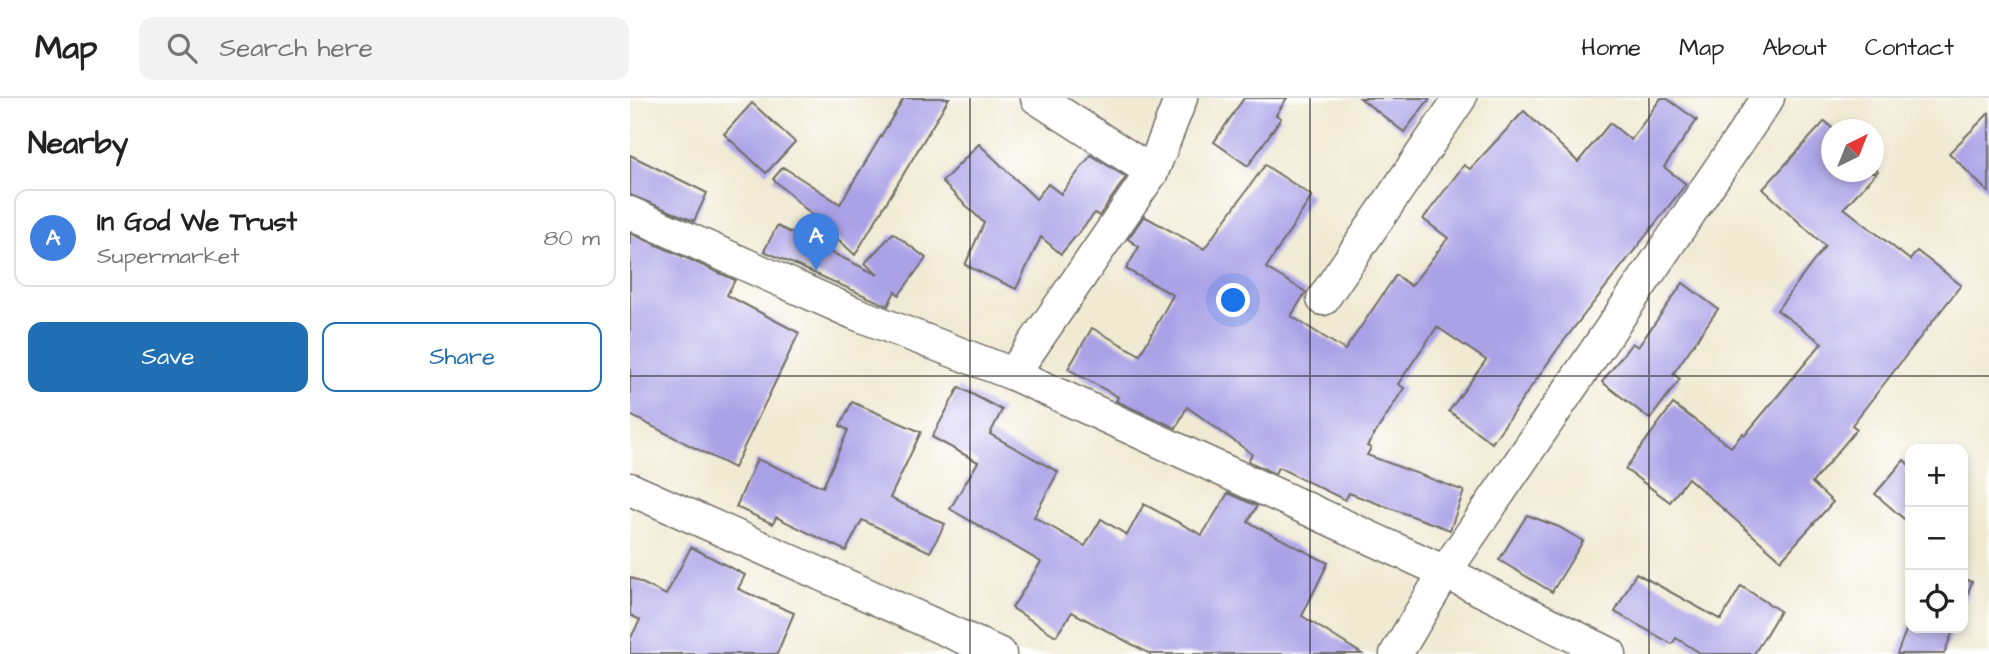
<!DOCTYPE html>
<meta charset="utf-8">
<style>
body{margin:0;font-family:"Architects Daughter",sans-serif;background:#f2f2f2;color:#222}
.controls{position:absolute;right:21px;bottom:21px;display:grid;overflow:hidden;border-radius:14px;box-shadow:0 4px 10px #0003}
.controls button{width:63px;height:63px;display:grid;place-items:center;padding:0;border:0;border-bottom:2px solid #e0e0e0;background:#fff;color:#222;font:35px sans-serif}
.compass{position:absolute;left:1191px;top:21px;width:63px;height:63px;border-radius:50%;background:#fff;box-shadow:0 4px 10px #0003;rotate:43deg}
.you{position:absolute;left:604px;top:203px;width:24px;height:24px;margin:-18px;border:5px solid #fff;border-radius:50%;background:#1a73e8;box-shadow:0 0 0 10px #1a73e833}
.badge{display:grid;place-items:center;width:46px;height:46px;border-radius:50%;background:#1f6fb2;color:#fff;font-size:23px;font-weight:700}
.pin{position:absolute;translate:-50% -58px;filter:drop-shadow(0 2px 4px #0008)}
.pin::after{content:'';position:absolute;top:37px;width:24px;height:21px;background:inherit;clip-path:polygon(0 0,100% 0,50% 100%)}
.list{margin:0;padding:0;list-style:none}
h2{display:flex;justify-content:space-between;align-items:center;height:91px;margin:0;padding:0 28px;font-size:30px}
h2 small{font-size:23px;font-weight:400;color:#767676}
.list li{display:grid;grid-template-columns:46px 1fr auto;gap:21px;align-items:center;box-sizing:border-box;height:98px;margin:0 14px 14px;padding:0 14px;border:2px solid #e0e0e0;border-radius:14px}
.list b{display:block;font-size:26px;white-space:nowrap}
.list p{margin:0;font-size:23px;white-space:nowrap;color:#767676}
.list em{font-size:23px;font-style:normal;color:#767676}
.actions{display:flex;gap:14px;padding:21px 28px}
.actions a{flex:1;padding:16px 0;border:2px solid #1f6fb2;border-radius:14px;text-align:center;font-size:24px;color:#1f6fb2}
.actions .main{background:#1f6fb2;color:#fff}
.icon{flex:none;width:38px;height:38px;fill:none;stroke:currentColor;stroke-width:2;stroke-linecap:round;stroke-linejoin:round}
.map{position:relative;flex:none;width:1359px;height:556px;overflow:hidden}
header{display:flex;align-items:center;gap:42px;box-sizing:border-box;height:98px;padding:0 35px;background:#fff;border-bottom:2px solid #e0e0e0}
header strong{font-size:33px}
nav{display:flex;gap:38px;margin-inline-start:auto;font-size:24px}
.search{width:490px;height:63px;background:#f2f2f2;display:flex;align-items:center;gap:18px;box-sizing:border-box;padding:0 24px;border-radius:14px;color:#767676;font-size:26px}
main{display:flex}
aside{flex:1;background:#fff}
.map>svg:first-child{display:block}
</style>
<header>
<strong>Map</strong>
<div class="search"><svg class="icon" aria-label="search" viewBox="0 0 24 24"><circle cx="10" cy="10" r="6"/><path d="M15 15l6 6"/></svg>Search here</div>
<nav><a>Home</a><a>Map</a><a>About</a><a>Contact</a></nav>
</header>
<main>
<aside>
<h2>Nearby<small></small></h2>
<ul class="list">
<li><span class="badge" style="background:#3f7fe0">A</span><div><b>In God We Trust</b><p>Supermarket</p></div><em>80 m</em></li>
</ul>
<div class="actions"><a class="main">Save</a><a>Share</a></div>
</aside>
<div class="map">
<svg width="1359" height="556" viewBox="0 0 1359 556">
<rect width="100%" height="100%" fill="#fff"/>
<filter id="ink" filterUnits="userSpaceOnUse"><feTurbulence type="fractalNoise" baseFrequency=".0143" numOctaves="2"/><feDisplacementMap in="SourceGraphic" scale="14" xChannelSelector="R" yChannelSelector="G"/><feConvolveMatrix kernelMatrix="1 2 1 2 8 2 1 2 1" color-interpolation-filters="sRGB"/></filter>
<filter id="wash" filterUnits="userSpaceOnUse"><feTurbulence type="fractalNoise" baseFrequency=".00686" numOctaves="4" result="noise"/><feDisplacementMap in="SourceGraphic" scale="28" xChannelSelector="R" yChannelSelector="G"/><feGaussianBlur stdDeviation="1.57" result="paint"/><feColorMatrix in="noise" values="0 0 0 0 0 0 0 0 0 0 0 0 0 0 0 0 0 1.4 0 .05"/><feComposite in="paint" operator="in"/></filter>
<g filter="url(#wash)">
<rect width="100%" height="100%" fill="#f0ead3"/>
<g id="blocks">
<g fill="#aba1e7">
<path d="M274,0H319L225,157L143,81L153,69L210,106Z"/>
<path d="M614,0H657L646,17L651,20L618,68L584,44Z"/>
<path d="M730,0H800L774,34Z"/>
<path d="M1031,0H1036L1067,22L1034,69L1056,86L929,249L862,345L819,313L856,262L807,229L768,286L774,290L737,348L741,350L737,357L834,393L820,432L719,395L715,402L648,369L645,376L618,363L622,356L557,309L546,330L486,303L488,299L438,271L462,230L510,257L543,197L496,171L509,149L498,141L514,118L574,151L635,67L682,98L636,170L676,194L661,218L715,252L766,177L781,188L818,140L793,121L834,67L840,71L894,13L948,64L980,25L1001,42Z"/>
<path d="M122,5L165,44L136,75L94,36Z"/>
<path d="M1359,15V95L1319,55Z"/>
<path d="M1195,23L1204,32L1201,74H1243V68L1248,73L1214,110L1280,162L1287,153L1331,187L1222,327L1227,331L1182,385L1203,404L1151,462L1058,380L1040,404L995,371L1043,306L1101,349L1113,335L1115,337L1192,245L1147,212L1195,148L1133,91Z"/>
<path d="M349,46L406,101L418,86L431,96L461,57L496,79L469,118L465,115L431,156L411,139L386,191L335,167L354,125L312,84Z"/>
<path d="M0,57L77,95L64,123L0,97Z"/>
<path d="M147,128L248,177L235,165L263,135L296,160L269,197L265,193L258,208L134,153Z"/>
<path d="M0,135L105,182L97,197L169,235L104,370L0,317Z"/>
<path d="M1053,185L1088,211L1043,276L1050,281L1020,321L972,284L1002,245L1008,249Z"/>
<path d="M329,289L372,312L360,336L428,374L404,419L455,448L471,421L497,437L514,406L572,437L598,395L627,408L618,424L698,465L672,518L732,556H520L442,514L426,538L382,510L411,464L320,411L348,364L302,339Z"/>
<path d="M222,304L291,334L260,400L315,426L300,454L232,422L216,453L146,419L143,426L106,409L127,361L193,389L218,332L210,328Z"/>
<path d="M1274,362L1280,368V413L1274,421L1245,396Z"/>
<path d="M897,417L929,429L953,443L922,494L869,462Z"/>
<path d="M61,449L115,477L108,491L164,515L147,556H0V541L10,522L0,517V479L36,497Z"/>
<path d="M1006,475L1091,522L1111,488L1150,513L1124,556H1072L1046,540L1042,546L985,514Z"/>
<path d="M1333,480L1342,484L1333,508Z"/>
<path d="M1280,522V530H1324L1314,556H1267Z"/>
</g>
</g>
</g>
<g filter="url(#ink)">
<use href="#blocks" fill-opacity="0" stroke="#706e66" stroke-width="2"/>
<g fill="none" stroke-linecap="round" stroke-linejoin="round">
<defs>
<g id="minor">
<path d="M407,0L522,74"/>
<path d="M0,115L224,215L383,276L815,474L980,556"/>
<path d="M693,201L830,0"/>
<path d="M383,276L522,74L551,0"/>
<path d="M0,391L370,556"/>
<path d="M766,556L815,474L1138,0"/>
</g>
</defs>
<use href="#minor" stroke="#706e66" stroke-width="35"/>
<use href="#minor" stroke="#fff" stroke-width="32"/>
</g>
</g>
<path fill="none" stroke="#2b2b2b" stroke-width="2" stroke-opacity="0.55" d="M340,0V556M680,0V556M1019,0V556M0,278H1359"/>
</svg>
<div class="controls">
<button>+</button>
<button>−</button>
<button><svg class="icon" aria-label="locate" viewBox="0 0 24 24"><circle cx="12" cy="12" r="6"/><path d="M12 2v4M12 18v4M2 12h4M18 12h4"/></svg></button>
</div>
<svg class="compass" viewBox="-18 -18 36 36"><path d="M0-13l5 13h-10z" fill="#e53935"/><path d="M0 13l5-13h-10z" fill="#767676"/></svg>
<div class="you"></div>
<div class="pin badge" style="left:186px;top:173px;background:#3f7fe0">A</div>
</div>
</main>
